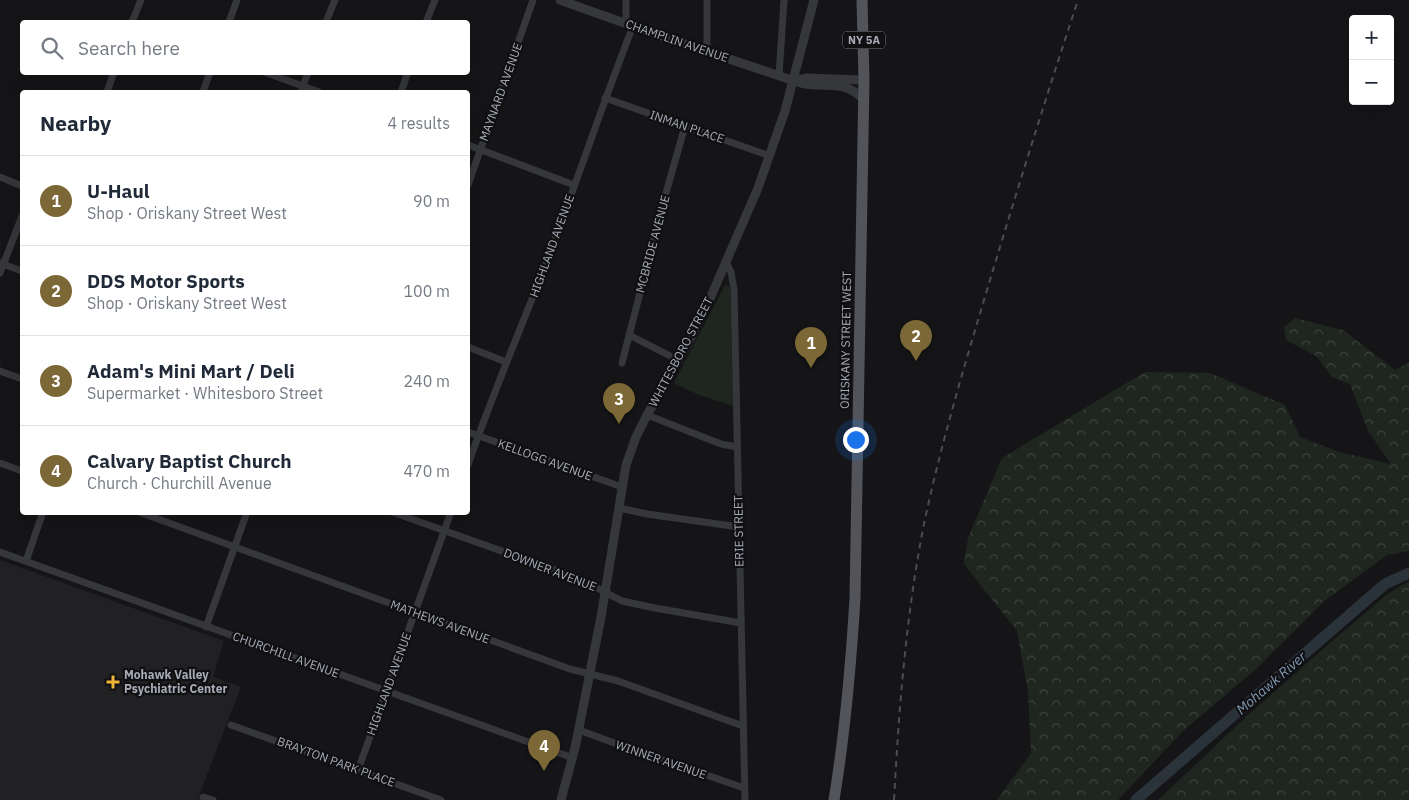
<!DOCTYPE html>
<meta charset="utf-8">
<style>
body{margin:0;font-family:"IBM Plex Sans",sans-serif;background:#f6f6f7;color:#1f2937}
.controls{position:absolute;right:15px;top:15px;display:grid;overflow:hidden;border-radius:5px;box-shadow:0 5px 20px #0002}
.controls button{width:45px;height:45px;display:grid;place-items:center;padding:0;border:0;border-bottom:1px solid #e0e1e3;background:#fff;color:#1f2937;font:25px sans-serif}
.you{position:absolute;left:855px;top:439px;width:18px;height:18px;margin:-12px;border:4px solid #fff;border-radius:50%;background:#1a73e8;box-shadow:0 0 0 8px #1a73e833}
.badge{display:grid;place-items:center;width:32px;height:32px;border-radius:50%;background:#7c6837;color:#fff;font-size:16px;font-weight:700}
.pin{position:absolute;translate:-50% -41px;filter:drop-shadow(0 1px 2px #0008)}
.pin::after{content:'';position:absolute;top:26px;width:18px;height:15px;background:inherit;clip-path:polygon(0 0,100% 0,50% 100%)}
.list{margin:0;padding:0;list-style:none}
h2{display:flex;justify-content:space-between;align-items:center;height:65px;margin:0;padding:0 20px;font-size:21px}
h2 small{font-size:16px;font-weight:400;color:#747a83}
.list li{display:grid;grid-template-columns:32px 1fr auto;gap:15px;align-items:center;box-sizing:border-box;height:90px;padding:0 20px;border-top:1px solid #e0e1e3}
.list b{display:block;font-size:19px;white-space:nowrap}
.list p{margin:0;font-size:16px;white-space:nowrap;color:#747a83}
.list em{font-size:16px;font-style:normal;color:#747a83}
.icon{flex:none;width:28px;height:28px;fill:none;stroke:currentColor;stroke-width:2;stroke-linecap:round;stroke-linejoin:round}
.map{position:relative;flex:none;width:1409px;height:800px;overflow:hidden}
.search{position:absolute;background:#fff;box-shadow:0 5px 20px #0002;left:20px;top:20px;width:450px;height:55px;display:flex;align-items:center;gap:12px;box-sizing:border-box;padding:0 18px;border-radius:5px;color:#747a83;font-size:19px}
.panel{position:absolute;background:#fff;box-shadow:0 5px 20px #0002;left:20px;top:90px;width:450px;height:425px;border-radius:5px}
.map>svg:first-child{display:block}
</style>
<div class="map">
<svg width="1409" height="800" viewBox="0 0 1409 800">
<defs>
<pattern id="forest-crowns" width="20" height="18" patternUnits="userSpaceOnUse" patternTransform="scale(1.25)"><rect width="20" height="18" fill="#1f2620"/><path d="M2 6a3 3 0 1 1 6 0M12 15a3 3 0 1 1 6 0" fill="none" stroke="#3d433e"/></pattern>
</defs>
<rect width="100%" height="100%" fill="#151517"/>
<path fill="#212124" d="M0,560L224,641L213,677L241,687L198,798L203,800H0Z"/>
<g fill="url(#forest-crowns)">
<path d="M1295,318L1343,330L1395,370L1409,363V551L1387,555L1323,602L1256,669L1183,731L1118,800H997L1031,753L1028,692L1017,631L964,564L968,538L1002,458L1145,372L1210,373L1285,405L1300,437L1339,452L1391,464L1368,431L1350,384L1332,377L1316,356L1286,340L1284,327Z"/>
<path d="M1409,581V800H1158L1246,717L1330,643L1386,595Z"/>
</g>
<path fill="#1f2620" d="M725,285L730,287L733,406L699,395L674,383Z"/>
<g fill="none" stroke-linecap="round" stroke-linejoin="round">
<path stroke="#2b333a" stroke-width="11" d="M1136,800L1385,584L1409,573"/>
<g stroke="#36373b" stroke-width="7">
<path d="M626,0V23"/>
<path d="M707,0V52"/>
<path d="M132,22L141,0"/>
<path d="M229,22L237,0"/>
<path d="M326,22L335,0"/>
<path d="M426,22L435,0"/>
<path d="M264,72L319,92"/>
<path d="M779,76L784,0"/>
<path d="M107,92L114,72"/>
<path d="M203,92L210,72"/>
<path d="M301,92L308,72"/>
<path d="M401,92L408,72"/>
<path d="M605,98L770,156"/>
<path d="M468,145L574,185"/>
<path d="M0,177L22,186"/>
<path d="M468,185L533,0"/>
<path d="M0,263L22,271"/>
<path d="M727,264L731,272L734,289L745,800"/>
<path d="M0,273L22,216"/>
<path d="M629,335L678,360"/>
<path d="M468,347L506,362"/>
<path d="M622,363L662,207L685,126"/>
<path d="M0,371L22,379"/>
<path d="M647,415L721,444L737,447"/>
<path d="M468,432L622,487"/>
<path d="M0,463L22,471"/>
<path d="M468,465C493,392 524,322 551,250C579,175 604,100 633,26"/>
<path d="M619,508L647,514L739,527"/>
<path d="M139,512L570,669L618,681L743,726"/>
<path d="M392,512L580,579L622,601L655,608L741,623"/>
<path d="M0,552L573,758"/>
<path d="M26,561L43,512"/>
<path d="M206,627L247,512"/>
<path d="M231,725L441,800"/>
<path d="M579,730L617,744L744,788"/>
<path d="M358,770L451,512"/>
<path d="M203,797L213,800"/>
</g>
<g stroke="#36373b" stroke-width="9">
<path d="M560,0C639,29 718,55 797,82C824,91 842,76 864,100"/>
<path d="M799,80L806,78L864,80"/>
<path d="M561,800L575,748L601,617L626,465L636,437L647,415L687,345L709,301L758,188L785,111L814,0"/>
</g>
<path stroke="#52545a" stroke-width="11" d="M834,800C845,733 851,665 855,598L864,80L862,0"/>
<path stroke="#4b4d52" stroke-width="2" stroke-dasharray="6 5" stroke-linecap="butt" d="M894,800C899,708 906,615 924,524C940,448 962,374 984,300C1014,200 1045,100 1078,0"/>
</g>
<path fill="#edb437" stroke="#101012" stroke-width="2" d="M110.5 674.5h5v5h5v5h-5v5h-5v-5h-5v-5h5z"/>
<g text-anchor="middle" stroke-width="4.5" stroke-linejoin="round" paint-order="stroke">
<rect fill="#101012" stroke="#7a7c85" stroke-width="1" x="843" y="31.5" width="42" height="17" rx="4"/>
<g font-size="11" font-weight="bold" fill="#a7abb6">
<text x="864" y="44">NY 5A</text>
</g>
<g font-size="12" fill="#a7abb6" stroke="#101012">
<text transform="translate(677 41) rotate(19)" y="4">CHAMPLIN AVENUE</text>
<text transform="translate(501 92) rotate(-70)" y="4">MAYNARD AVENUE</text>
<text transform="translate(687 127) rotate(19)" y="4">INMAN PLACE</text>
<text transform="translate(653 244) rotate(-75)" y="4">MCBRIDE AVENUE</text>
<text transform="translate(552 246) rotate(-70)" y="4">HIGHLAND AVENUE</text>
<text transform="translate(846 340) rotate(-89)" y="4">ORISKANY STREET WEST</text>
<text transform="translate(681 352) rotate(-62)" y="4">WHITESBORO STREET</text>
<text transform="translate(545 460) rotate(20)" y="4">KELLOGG AVENUE</text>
<text transform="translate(739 531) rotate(-91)" y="4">ERIE STREET</text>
<text transform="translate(550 570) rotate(21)" y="4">DOWNER AVENUE</text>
<text transform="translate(440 622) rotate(20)" y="4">MATHEWS AVENUE</text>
<text transform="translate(286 655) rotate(20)" y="4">CHURCHILL AVENUE</text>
<text transform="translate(389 684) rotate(-70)" y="4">HIGHLAND AVENUE</text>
<text transform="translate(661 760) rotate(19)" y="4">WINNER AVENUE</text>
<text transform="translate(336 762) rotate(20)" y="4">BRAYTON PARK PLACE</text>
</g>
<g font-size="12" font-weight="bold" fill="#a7abb6" stroke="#101012" text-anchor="start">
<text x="124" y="679">Mohawk Valley<tspan x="124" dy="14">Psychiatric Center</tspan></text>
</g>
<g font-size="14" font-style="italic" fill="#7f98b1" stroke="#101012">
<text transform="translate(1271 683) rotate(-41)" y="5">Mohawk River</text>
</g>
</g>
</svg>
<div class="controls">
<button>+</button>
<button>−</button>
</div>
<div class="you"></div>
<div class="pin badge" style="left:811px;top:368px">1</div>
<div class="pin badge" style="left:916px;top:361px">2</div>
<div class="pin badge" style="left:619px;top:424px">3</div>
<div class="pin badge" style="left:544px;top:771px">4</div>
<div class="search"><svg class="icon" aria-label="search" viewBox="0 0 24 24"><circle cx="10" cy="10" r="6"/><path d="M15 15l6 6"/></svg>Search here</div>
<section class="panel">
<h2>Nearby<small>4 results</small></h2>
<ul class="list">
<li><span class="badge">1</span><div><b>U-Haul</b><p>Shop · Oriskany Street West</p></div><em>90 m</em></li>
<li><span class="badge">2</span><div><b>DDS Motor Sports</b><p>Shop · Oriskany Street West</p></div><em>100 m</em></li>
<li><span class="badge">3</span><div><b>Adam's Mini Mart / Deli</b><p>Supermarket · Whitesboro Street</p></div><em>240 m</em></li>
<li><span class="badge">4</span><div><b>Calvary Baptist Church</b><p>Church · Churchill Avenue</p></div><em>470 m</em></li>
</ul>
</section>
</div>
